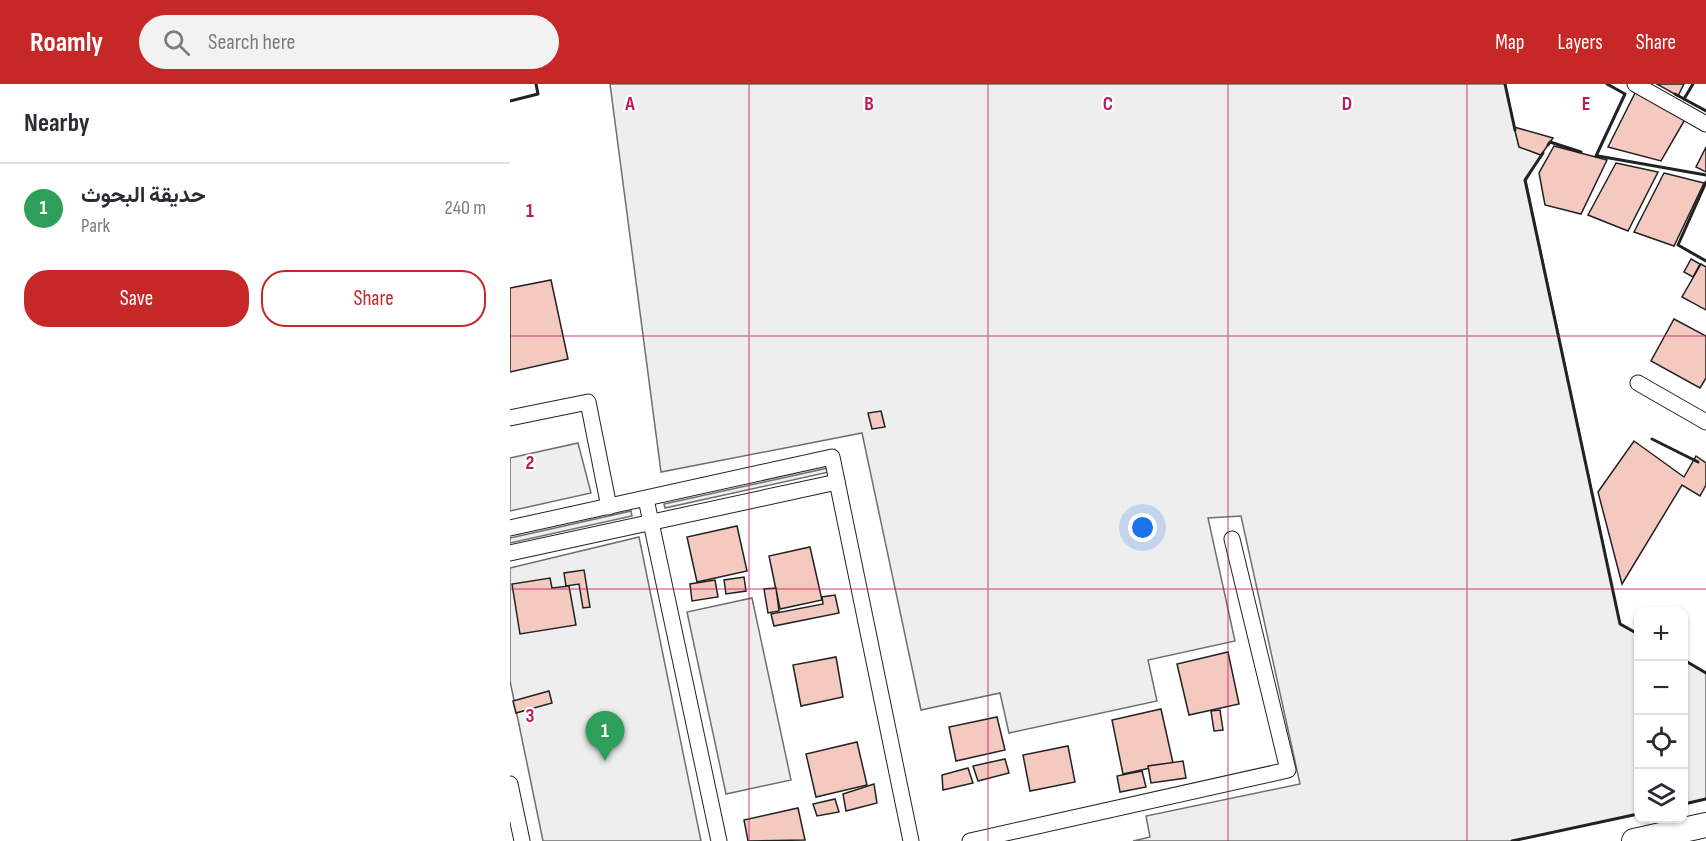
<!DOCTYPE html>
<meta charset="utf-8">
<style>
body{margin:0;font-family:"Sofia Sans Condensed",Vazirmatn,sans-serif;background:#f2f2f3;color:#2b2b33}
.controls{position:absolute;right:18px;bottom:18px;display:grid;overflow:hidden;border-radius:12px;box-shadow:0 2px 4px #0004}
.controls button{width:54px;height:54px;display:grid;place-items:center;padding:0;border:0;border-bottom:2px solid #e1e1e2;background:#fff;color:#2b2b33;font:30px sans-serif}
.you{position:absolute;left:633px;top:444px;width:21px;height:21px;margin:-15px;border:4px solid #fff;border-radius:50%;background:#1a73e8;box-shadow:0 0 0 9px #1a73e833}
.badge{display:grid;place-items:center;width:39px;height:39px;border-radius:50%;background:#c62828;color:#fff;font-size:20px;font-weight:700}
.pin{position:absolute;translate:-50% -50px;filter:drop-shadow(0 2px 3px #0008)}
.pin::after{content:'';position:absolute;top:32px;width:21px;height:18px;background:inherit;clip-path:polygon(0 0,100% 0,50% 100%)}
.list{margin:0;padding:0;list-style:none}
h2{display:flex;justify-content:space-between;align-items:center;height:78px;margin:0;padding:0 24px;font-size:26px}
h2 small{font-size:20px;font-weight:400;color:#7c7c81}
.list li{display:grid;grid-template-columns:39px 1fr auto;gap:18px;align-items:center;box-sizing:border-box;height:90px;padding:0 24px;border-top:2px solid #e1e1e2}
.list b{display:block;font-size:22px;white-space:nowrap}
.list p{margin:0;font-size:20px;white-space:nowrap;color:#7c7c81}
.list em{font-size:20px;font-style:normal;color:#7c7c81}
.actions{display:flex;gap:12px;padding:18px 24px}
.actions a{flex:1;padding:14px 0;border:2px solid #c62828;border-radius:24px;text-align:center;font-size:21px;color:#c62828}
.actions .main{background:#c62828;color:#fff}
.icon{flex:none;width:33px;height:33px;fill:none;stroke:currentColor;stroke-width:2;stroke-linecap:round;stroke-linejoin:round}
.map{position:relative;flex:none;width:1196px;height:757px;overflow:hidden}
header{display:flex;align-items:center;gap:36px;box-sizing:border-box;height:84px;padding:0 30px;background:#c62828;color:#fff}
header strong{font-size:28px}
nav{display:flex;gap:33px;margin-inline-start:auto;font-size:21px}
.search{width:420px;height:54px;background:#f2f2f3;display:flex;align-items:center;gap:15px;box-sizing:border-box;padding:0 21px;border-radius:33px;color:#7c7c81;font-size:22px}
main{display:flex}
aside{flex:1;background:#fff}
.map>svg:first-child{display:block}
</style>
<header>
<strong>Roamly</strong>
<div class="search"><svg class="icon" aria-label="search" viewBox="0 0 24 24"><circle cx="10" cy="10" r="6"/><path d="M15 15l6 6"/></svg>Search here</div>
<nav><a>Map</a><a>Layers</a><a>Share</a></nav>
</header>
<main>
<aside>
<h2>Nearby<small></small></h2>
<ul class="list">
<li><span class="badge" style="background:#2e9e5b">1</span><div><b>حديقة البحوث</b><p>Park</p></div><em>240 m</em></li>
</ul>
<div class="actions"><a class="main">Save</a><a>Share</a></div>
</aside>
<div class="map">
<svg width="1196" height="757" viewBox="0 0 1196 757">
<rect width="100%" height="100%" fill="#fff"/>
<g fill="#eee" stroke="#6f6f6f" stroke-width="1.5">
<path d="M100,0H995L1009,63L1031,71L1016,97L1110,539L1128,550V730L1002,757H623L640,753L636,732L790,700L731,432L698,434L725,557L638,576L647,617L499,649L490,609L411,626L352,349L151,388Z"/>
<path d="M68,359L81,409L0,427V374Z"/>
<path d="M318,384L319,388L155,424L154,420Z"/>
<path d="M121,427L122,432L0,459V454Z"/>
<path d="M129,453L191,757H33L0,597V484Z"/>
<path d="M242,514L281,696L216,710L177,528Z"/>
<path d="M1174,576L1196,589V715L1174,720Z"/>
</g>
<g fill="#f3c9c0" stroke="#222" stroke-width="1.5">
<path d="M1147,0H1174L1168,12Z"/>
<path d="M1127,5L1177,32L1151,77L1098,63Z"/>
<path d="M1004,43L1043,54L1031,71L1009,63Z"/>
<path d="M1044,62L1097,76L1071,130L1035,121L1029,89Z"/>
<path d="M1196,63V88L1186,83Z"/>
<path d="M1106,79L1148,88L1118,147L1078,131Z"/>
<path d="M1154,89L1194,99L1164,162L1124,148Z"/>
<path d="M1181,175L1190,180L1183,193L1174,188Z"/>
<path d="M1191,180L1196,183V226L1172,213Z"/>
<path d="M41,196L58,275L0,288V204Z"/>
<path d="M1164,235L1196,252V294L1190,304L1141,277Z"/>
<path d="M371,327L375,343L362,345L358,329Z"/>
<path d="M1124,357L1174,393L1186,372L1196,379V401L1190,412L1172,401L1112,500L1088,408Z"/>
<path d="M227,442L237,487L187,498L177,453Z"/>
<path d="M300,463L312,516L270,525L259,472Z"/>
<path d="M74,486L80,523L73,524L69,500L56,502L54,489Z"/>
<path d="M234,493L236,507L216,510L214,496Z"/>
<path d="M40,494L42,504L59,502L66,541L10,550L2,500Z"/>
<path d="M205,496L208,513L182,517L180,500Z"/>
<path d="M266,504L269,527L258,529L254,505Z"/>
<path d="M325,511L329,529L264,542L261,530L313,520L312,513Z"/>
<path d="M718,568L729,620L679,631L667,580Z"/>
<path d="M326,573L333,613L291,622L283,581Z"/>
<path d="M39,607L42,619L6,629L3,617Z"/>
<path d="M651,625L663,679L613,690L602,636Z"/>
<path d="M710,626L713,646L704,647L701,627Z"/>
<path d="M487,633L495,666L446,677L439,643Z"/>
<path d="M347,658L357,701L306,713L296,670Z"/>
<path d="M558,662L565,698L520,707L513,671Z"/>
<path d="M495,675L499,689L468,697L463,682Z"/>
<path d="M673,677L676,694L641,699L638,682Z"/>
<path d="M458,684L463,699L433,706L432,691Z"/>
<path d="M632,687L636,703L610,708L607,692Z"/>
<path d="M364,700L367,719L336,727L333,710Z"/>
<path d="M325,715L329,728L307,732L303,720Z"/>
<path d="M288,724L295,756L238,757L234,736Z"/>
</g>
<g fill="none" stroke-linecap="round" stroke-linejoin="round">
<defs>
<g id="minor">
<path d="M1125,0L1196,40"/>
<path d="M1128,299L1196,338"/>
<path d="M0,334L78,318L99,423"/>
<path d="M136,415L209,757"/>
<path d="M0,444L322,373L401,757"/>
<path d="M0,469L327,398"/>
<path d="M0,700L12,757"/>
<path d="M460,757L778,686L722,455"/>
</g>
<path id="trunk" d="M1124,757L1196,741"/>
</defs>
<use href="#minor" stroke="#222" stroke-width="17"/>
<use href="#trunk" stroke="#222" stroke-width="26"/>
<use href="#minor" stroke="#fff" stroke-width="15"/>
<use href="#trunk" stroke="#fff" stroke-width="24"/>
<g stroke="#222" stroke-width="3">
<path d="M995,0L1005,46"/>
<path d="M1165,10L1196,27"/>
<path d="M1174,15L1183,0"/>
<path d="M0,17L28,10L26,0"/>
<path d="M1038,61L1040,58L1071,68"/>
<path d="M1033,69L1015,96L1110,540L1128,550"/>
<path d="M1086,72L1115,10L1097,0"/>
<path d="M1088,72L1196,91"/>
<path d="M1196,98L1168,161L1196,177"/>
<path d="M1142,355L1188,378"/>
<path d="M1174,576L1196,589"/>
<path d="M1174,720L1196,715"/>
<path d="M1002,757L1128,730"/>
</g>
</g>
<path fill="none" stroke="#c2185b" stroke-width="1.5" stroke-opacity="0.55" d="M239,0V757M478,0V757M718,0V757M957,0V757M0,252H1196M0,505H1196"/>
<g font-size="20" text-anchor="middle" font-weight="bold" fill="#c2185b" stroke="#fff" stroke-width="4.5" stroke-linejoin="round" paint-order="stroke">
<text x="120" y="26">A</text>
<text x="359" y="26">B</text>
<text x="598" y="26">C</text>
<text x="837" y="26">D</text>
<text x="1076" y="26">E</text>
<text x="20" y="133">1</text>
<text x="20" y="385">2</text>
<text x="20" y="638">3</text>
</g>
</svg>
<div class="controls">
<button>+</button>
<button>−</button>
<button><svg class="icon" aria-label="locate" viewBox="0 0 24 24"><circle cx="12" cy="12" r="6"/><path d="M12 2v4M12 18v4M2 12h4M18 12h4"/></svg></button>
<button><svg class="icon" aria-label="layers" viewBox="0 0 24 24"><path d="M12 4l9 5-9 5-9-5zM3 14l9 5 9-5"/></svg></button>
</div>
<div class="you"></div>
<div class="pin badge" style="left:95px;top:677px;background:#2e9e5b">1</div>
</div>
</main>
